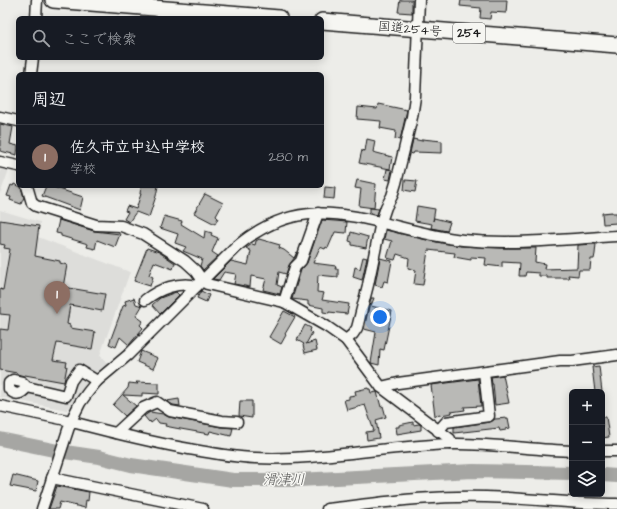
<!DOCTYPE html>
<html lang="ja">
<meta charset="utf-8">
<style>
body{margin:0;font-family:"Architects Daughter","Klee One",sans-serif;background:#242831;color:#f1f3f6}
.controls{position:absolute;right:12px;bottom:12px;display:grid;overflow:hidden;border-radius:6px;box-shadow:0 2px 10px #0003}
.controls button{width:36px;height:36px;display:grid;place-items:center;padding:0;border:0;border-bottom:1px solid #363941;background:#171b24;color:#f1f3f6;font:20px sans-serif}
.you{position:absolute;left:380px;top:317px;width:14px;height:14px;margin:-10px;border:3px solid #fff;border-radius:50%;background:#1a73e8;box-shadow:0 0 0 6px #1a73e833}
.badge{display:grid;place-items:center;width:26px;height:26px;border-radius:50%;background:#0b8043;color:#fff;font-size:13px;font-weight:700}
.pin{position:absolute;translate:-50% -33px;filter:drop-shadow(0 1px 2px #0008)}
.pin::after{content:'';position:absolute;top:21px;width:14px;height:12px;background:inherit;clip-path:polygon(0 0,100% 0,50% 100%)}
.list{margin:0;padding:0;list-style:none}
h2{display:flex;justify-content:space-between;align-items:center;height:52px;margin:0;padding:0 16px;font-size:17px}
h2 small{font-size:13px;font-weight:400;color:#9ea1a6}
.list li{display:grid;grid-template-columns:26px 1fr auto;gap:12px;align-items:center;box-sizing:border-box;height:64px;padding:0 16px;border-top:1px solid #363941}
.list b{display:block;font-size:15px;white-space:nowrap}
.list p{margin:0;font-size:13px;white-space:nowrap;color:#9ea1a6}
.list em{font-size:13px;font-style:normal;color:#9ea1a6}
.icon{flex:none;width:22px;height:22px;fill:none;stroke:currentColor;stroke-width:2;stroke-linecap:round;stroke-linejoin:round}
.map{position:relative;flex:none;width:617px;height:509px;overflow:hidden}
.search{position:absolute;background:#171b24;box-shadow:0 2px 10px #0003;left:16px;top:16px;width:308px;height:44px;display:flex;align-items:center;gap:10px;box-sizing:border-box;padding:0 14px;border-radius:6px;color:#9ea1a6;font-size:15px}
.panel{position:absolute;background:#171b24;box-shadow:0 2px 10px #0003;left:16px;top:72px;width:308px;height:116px;border-radius:6px}
.map>svg:first-child{display:block}
</style>
<div class="map">
<svg width="617" height="509" viewBox="0 0 617 509">
<rect width="100%" height="100%" fill="#edede9"/>
<filter id="ink" filterUnits="userSpaceOnUse"><feTurbulence type="fractalNoise" baseFrequency=".025" numOctaves="2"/><feDisplacementMap in="SourceGraphic" scale="8" xChannelSelector="R" yChannelSelector="G"/><feConvolveMatrix kernelMatrix="1 2 1 2 8 2 1 2 1" color-interpolation-filters="sRGB"/></filter>
<g filter="url(#ink)">
<g fill="#ddddda">
<path d="M0,168L9,170L0,194Z"/>
<path d="M0,210L40,222L38,237L130,272L100,355L108,364L97,371L67,410L0,397Z"/>
</g>
<g fill="none" stroke-linecap="round" stroke-linejoin="round">
<g stroke="#a6a6a3" stroke-width="14">
<path d="M0,439L58,451L99,457L131,465L233,480H298L473,471L572,473"/>
<path d="M602,475L617,476"/>
</g>
</g>
<g fill="#b9b9b6" stroke="#1c1c1c">
<path d="M400,0H412V13L398,12Z"/>
<path d="M461,0H507L506,13L491,12L490,19L480,18L481,8L460,6Z"/>
<path d="M378,104L407,110L400,140L395,139L396,131L380,128L381,121L357,119L358,107L377,109Z"/>
<path d="M0,124L13,127L10,144L18,146L17,155L0,151Z"/>
<path d="M367,139L375,141L373,152L392,157L390,169L359,163L362,150L365,151Z"/>
<path d="M413,139L422,141V139L442,141V153L414,152L413,154L410,153Z"/>
<path d="M387,169L392,170L390,180L385,179Z"/>
<path d="M357,180L376,184L374,208L359,206L361,189L355,188Z"/>
<path d="M405,180L417,181L415,192L404,190Z"/>
<path d="M14,184L21,187L24,197L21,204L10,200L11,197L7,196L11,185L13,186Z"/>
<path d="M46,186H53V187L83,197L80,210L42,196Z"/>
<path d="M141,186H158L156,196L149,217L136,212L129,222L124,219L128,212L125,211L127,206L136,209L141,194H140Z"/>
<path d="M325,187L335,188L334,199L324,198Z"/>
<path d="M205,194L223,203L216,216L218,218L215,224L194,213Z"/>
<path d="M417,206L435,209L433,221L434,218L450,222L447,231L431,228L432,224L415,221Z"/>
<path d="M370,208L379,209L377,215L370,213Z"/>
<path d="M612,212V213H617V223L603,224L602,213Z"/>
<path d="M164,216L182,221L181,224L204,238L205,231L212,233L211,235L218,238L212,252L218,256L203,270L200,266L202,259L183,251L186,247L175,243L178,234L160,228Z"/>
<path d="M0,220L39,226L35,256L60,261V263L67,265L63,287L105,294L102,311L70,305L67,324L70,325V328L95,332L92,349L57,343L53,360L67,362L66,366H67L64,382L25,375L24,376L17,374V373L0,370V329L8,330L10,315L0,314V289L3,290L10,249L4,248L5,245L0,244Z"/>
<path d="M59,220L94,231L120,234L115,247L97,240L95,249L87,247L88,244L61,236V234L56,233Z"/>
<path d="M322,220L347,222L346,233L335,232L328,248L326,247L325,249L320,247L313,263L336,266L335,269H338V277L318,275L317,292L324,293L322,300L349,304L347,314L329,312V313L323,312V308L308,305V301L292,299L301,270L307,263Z"/>
<path d="M386,230L431,241L462,246L501,248H536L535,262L545,264L544,269L577,268L578,245L596,244L595,254L594,259H591L590,270H579L578,276L568,275L569,278H547V276H539V273L526,272L525,276H519L520,263L502,262V267L485,265L486,258L471,257V260L454,257L455,253L428,250L423,285L414,284L416,270L408,268L409,258L397,254L395,260L387,258L392,241L384,239Z"/>
<path d="M351,232L368,237L366,248L352,245V242L349,241Z"/>
<path d="M259,239L280,245L279,248L284,250L294,258L297,252L295,257L289,265L286,274L279,272L277,285L282,287L280,294L263,290L266,279L251,276L250,287L234,284L236,274L224,272L219,280L213,279L231,261L248,265L251,251L246,248L252,244L255,245L256,241Z"/>
<path d="M147,248L159,252L175,263L173,269L154,262L149,275L153,277L150,286L134,281Z"/>
<path d="M363,257L367,258L362,280L353,277L355,267L360,269Z"/>
<path d="M380,258L392,261L388,282L384,281L382,287L375,285Z"/>
<path d="M201,291L209,295L206,302L197,298Z"/>
<path d="M176,292L179,295L160,314L152,305L160,298Z"/>
<path d="M134,298L136,304L142,306L136,316L143,321L140,325L143,328L129,345L120,337L116,347L109,344L123,306L126,305L125,301Z"/>
<path d="M371,298H374L371,306L392,311L384,350L380,349L379,365L371,363L376,332L364,329Z"/>
<path d="M284,311L295,317L285,334L286,335L281,344L269,337Z"/>
<path d="M305,325L311,328L310,331L312,333L306,344L315,341L317,350L305,353L303,345L304,344L297,340Z"/>
<path d="M141,351L158,358L153,369L137,362Z"/>
<path d="M599,366L602,392H595L592,367Z"/>
<path d="M503,375L509,403L495,405L493,384H492L491,377Z"/>
<path d="M478,379L481,406L464,407L465,410L451,412L452,413L435,416L431,385Z"/>
<path d="M136,382L159,383V394L142,393V396L123,395L136,406L125,416L113,405L128,388L129,383L138,384Z"/>
<path d="M368,388V389H370L371,393L377,392L381,407L383,406L386,417L376,420L379,438L367,440L366,432L374,431L365,405L347,410L344,400L349,399V396L356,395L355,391Z"/>
<path d="M179,399L180,406L173,405L167,401Z"/>
<path d="M240,401H252V418L239,416Z"/>
<path d="M150,412L163,414L169,417L221,427L233,428L231,436L210,431L209,434L175,428L165,426L166,424L159,423L156,419L151,423L150,421L149,422L144,416Z"/>
<path d="M602,417H606L609,437L602,438Z"/>
<path d="M508,418L510,428L506,429V430L500,431L499,428L454,433V427L490,422L495,419Z"/>
<path d="M413,422V425L419,424L421,425V430L397,434L396,427H399V425Z"/>
<path d="M13,475L38,481L36,491L10,486Z"/>
<path d="M57,486L89,492L88,501L86,500L85,508L60,502L58,509H49Z"/>
</g>
<g fill="none" stroke-linecap="round" stroke-linejoin="round">
<defs>
<g id="minor">
<path d="M36,18L37,0"/>
<path d="M31,74L33,58"/>
<path d="M0,117L18,121"/>
<path d="M0,162L18,166"/>
<path d="M27,186L32,203L36,206L96,225L121,226L143,234L185,261L196,271L203,281L207,284L284,302L326,326L346,340L381,387L450,439L451,444"/>
<path d="M145,300C159,289 179,281 197,286"/>
<path d="M284,302L295,267L301,261L318,213"/>
<path d="M346,340L353,334L357,328L368,285L381,222L386,207L392,196L396,183L412,117L415,97L419,0"/>
<path d="M27,387C21,395 15,396 9,389V383L13,380L22,382L27,387L66,396L71,381L79,370L97,381"/>
<path d="M381,387L398,383L560,361H572L617,355"/>
<path d="M0,406L71,421L76,423C114,433 151,442 189,449C211,453 232,457 255,458C321,461 385,446 451,444C492,443 532,450 572,451"/>
<path d="M438,431L446,422L489,416L484,372"/>
<path d="M116,433L143,408L157,402L170,411L222,421L237,422"/>
<path d="M602,451H617"/>
<path d="M52,478L203,509"/>
<path d="M42,509L71,421L80,403L88,392L97,381L128,355L236,247C313,181 379,231 463,240C514,245 566,239 617,236"/>
<path d="M327,509C380,503 433,495 486,497C530,498 573,504 617,504"/>
</g>
<g id="highway">
<path d="M53,0L279,18"/>
<path d="M322,21L617,45"/>
</g>
</defs>
<use href="#minor" stroke="#1c1c1c" stroke-width="13"/>
<use href="#highway" stroke="#1c1c1c" stroke-width="18"/>
<use href="#minor" stroke="#f6f6f2" stroke-width="10"/>
<use href="#highway" stroke="#f6f6f2" stroke-width="15"/>
</g>
</g>
<g text-anchor="middle" stroke-width="3" stroke-linejoin="round" paint-order="stroke">
<rect fill="#f6f6f2" stroke="#5d5d5c" stroke-width="1" x="453" y="23" width="32" height="20" rx="3"/>
<g font-size="12" font-weight="bold" fill="#1c1c1c">
<text x="469" y="37">254</text>
</g>
<g font-size="13" fill="#1c1c1c" stroke="#f6f6f2">
<text transform="translate(410 28) rotate(5)" y="5">国道254号</text>
</g>
<g font-size="14" font-style="italic" fill="#535352" stroke="#f6f6f2">
<text transform="translate(284 479) rotate(-1)" y="5">滑津川</text>
</g>
</g>
</svg>
<div class="controls">
<button>+</button>
<button>−</button>
<button><svg class="icon" aria-label="layers" viewBox="0 0 24 24"><path d="M12 4l9 5-9 5-9-5zM3 14l9 5 9-5"/></svg></button>
</div>
<div class="you"></div>
<div class="pin badge" style="left:57px;top:314px;background:#8d6e63">1</div>
<div class="search"><svg class="icon" aria-label="search" viewBox="0 0 24 24"><circle cx="10" cy="10" r="6"/><path d="M15 15l6 6"/></svg>ここで検索</div>
<section class="panel">
<h2>周辺<small></small></h2>
<ul class="list">
<li><span class="badge" style="background:#8d6e63">1</span><div><b>佐久市立中込中学校</b><p>学校</p></div><em>280 m</em></li>
</ul>
</section>
</div>
